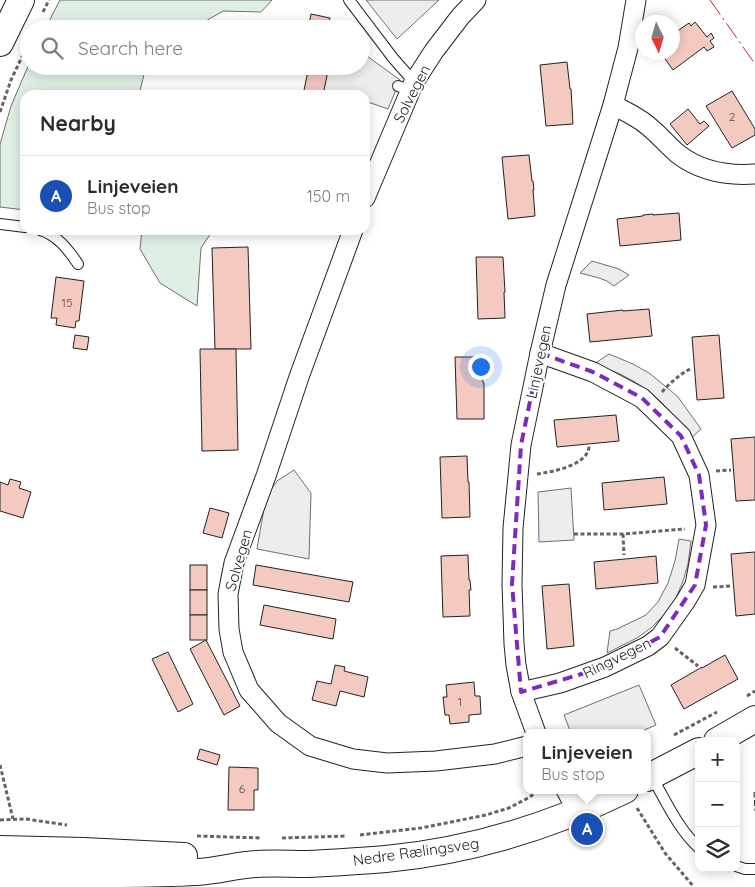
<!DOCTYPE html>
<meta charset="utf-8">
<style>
body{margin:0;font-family:Quicksand,sans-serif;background:#f2f2f3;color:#2b2b33}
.controls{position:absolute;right:15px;bottom:15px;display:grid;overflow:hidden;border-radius:10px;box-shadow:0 2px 12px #0003}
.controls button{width:45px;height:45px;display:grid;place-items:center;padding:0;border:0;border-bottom:1px solid #e1e1e2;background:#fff;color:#2b2b33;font:25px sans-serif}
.compass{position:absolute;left:635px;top:15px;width:45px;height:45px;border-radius:50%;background:#fff;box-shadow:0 2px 12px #0003;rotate:175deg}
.you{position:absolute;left:480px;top:366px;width:18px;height:18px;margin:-12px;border:4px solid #fff;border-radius:50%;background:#1a73e8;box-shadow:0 0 0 8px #1a73e833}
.badge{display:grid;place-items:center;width:32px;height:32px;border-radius:50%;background:#1a73e8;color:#fff;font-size:16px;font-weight:700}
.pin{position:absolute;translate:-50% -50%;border:2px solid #fff;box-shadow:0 1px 5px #0006}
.popup{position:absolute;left:523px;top:729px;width:128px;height:65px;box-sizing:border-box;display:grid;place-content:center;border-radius:10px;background:#fff;filter:drop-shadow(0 1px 4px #0005);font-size:16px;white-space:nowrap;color:#7c7c81}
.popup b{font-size:19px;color:#2b2b33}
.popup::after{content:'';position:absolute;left:50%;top:100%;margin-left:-10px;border:10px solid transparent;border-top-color:#fff}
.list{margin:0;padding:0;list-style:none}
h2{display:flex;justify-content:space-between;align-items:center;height:65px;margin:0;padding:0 20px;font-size:21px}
h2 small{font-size:16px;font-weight:400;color:#7c7c81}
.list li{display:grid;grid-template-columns:32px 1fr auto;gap:15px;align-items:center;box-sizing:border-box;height:80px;padding:0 20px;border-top:1px solid #e1e1e2}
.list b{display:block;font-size:19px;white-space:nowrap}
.list p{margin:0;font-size:16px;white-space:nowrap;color:#7c7c81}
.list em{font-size:16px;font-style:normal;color:#7c7c81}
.icon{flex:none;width:28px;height:28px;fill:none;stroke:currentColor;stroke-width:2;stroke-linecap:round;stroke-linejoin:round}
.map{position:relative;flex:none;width:755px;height:887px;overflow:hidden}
.search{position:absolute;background:#fff;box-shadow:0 2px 12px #0003;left:20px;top:20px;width:350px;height:55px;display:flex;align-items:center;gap:12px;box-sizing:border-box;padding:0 18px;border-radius:28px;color:#7c7c81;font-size:19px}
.panel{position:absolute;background:#fff;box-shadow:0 2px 12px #0003;left:20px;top:90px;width:350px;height:145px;border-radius:15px}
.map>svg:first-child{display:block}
</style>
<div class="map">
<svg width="755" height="887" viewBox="0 0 755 887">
<rect width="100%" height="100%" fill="#fff"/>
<g fill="#e0efe3" stroke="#6f6f6f">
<path d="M60,0H272L261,12L223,11L192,29H45Z"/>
<path d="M29,64V66H146L139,95H25V210L0,207V144L11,106Z"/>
<path d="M142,230H213L201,248L197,306L160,283L140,249Z"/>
</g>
<g fill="#ededed" stroke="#6f6f6f">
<path d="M366,0H439L397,39Z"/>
<path d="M361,49L367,56L400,80L388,109L365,101V95H321L328,66H361Z"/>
<path d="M592,261L619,269L629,275L614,286L607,281L599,278L580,273Z"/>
<path d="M609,354L633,364L649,373L670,390L678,397L701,429L689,440L665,406L650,392L635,382L620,374L594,364Z"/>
<path d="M294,470L311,493L309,559L257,549L266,497L277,481Z"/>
<path d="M571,488L574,540L539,542L538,492Z"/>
<path d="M679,539L691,541L688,564L683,581L676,598L666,613L651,628L637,638L607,653L610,631L617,629L646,615L658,602L668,583L675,561Z"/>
<path d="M639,685L656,725L637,733H571L564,715Z"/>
</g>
<g fill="#f3c9c0" stroke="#222">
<path d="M311,14L330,18L327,29H308Z"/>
<path d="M695,22L707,37L711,33L714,38L710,41L714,47L707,51L704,47L673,70L660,52H672V27L676,32L689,23L691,26Z"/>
<path d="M567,62L570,89H571L573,124L546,126L540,65Z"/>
<path d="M309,66H329L323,95H303Z"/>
<path d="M732,91L755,129V135L732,148L706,106Z"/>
<path d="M688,109L700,124L704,121L709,126L687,145L670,124Z"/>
<path d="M529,155L532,181H533L534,190H533L535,216L508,219L502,157Z"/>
<path d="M679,213L681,240L620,246L617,219L643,216V215L653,214V215Z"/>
<path d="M248,247L251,349H215L212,248Z"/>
<path d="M476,257H503L505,292H504L505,318L478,319Z"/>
<path d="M56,277L84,281L79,321H76L75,328L56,325L57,318H51Z"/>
<path d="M649,309L652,336L590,342L587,314L623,310V311Z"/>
<path d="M75,335L89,337L87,350L73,348Z"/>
<path d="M719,335L724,398L697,400L692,337Z"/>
<path d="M200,349H236L238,450L202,451Z"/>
<path d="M455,357H482L483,383H484V419H457Z"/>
<path d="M616,415L619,441L557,447L554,420Z"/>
<path d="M755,437V500L736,501L731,439Z"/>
<path d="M467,456L468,482H469L470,517L442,518L440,457Z"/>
<path d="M664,477L667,504L604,510L602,483Z"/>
<path d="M10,479L21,482L19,488L31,492L23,518L0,511V482L8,485Z"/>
<path d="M210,508L229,513L222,538L203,533Z"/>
<path d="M755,552V614L736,616L731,554Z"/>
<path d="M468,555L469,580H470L471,590H469L470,616L443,617L441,556Z"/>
<path d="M656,556L658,583L596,589L594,562Z"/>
<rect x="190" y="565" width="17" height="25"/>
<path d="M256,565L353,582L349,602L253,585Z"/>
<path d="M569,584L574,646L547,649L542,586Z"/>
<rect x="190" y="590" width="17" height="25"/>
<path d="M264,605L336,619L333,639L260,625Z"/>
<rect x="190" y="615" width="17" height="25"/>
<path d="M206,640L240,706L224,715L190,649Z"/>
<path d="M168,652L193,704L178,712L152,659Z"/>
<path d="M725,655L738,679L684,709L671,685L702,667V668Z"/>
<path d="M335,665L345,667L344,671L368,677L364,697L340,691L336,706L312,700L317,681L331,684Z"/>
<path d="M474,682L475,696H480L481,714L469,715V722L450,724L449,715H445L443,697H447L446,685Z"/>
<path d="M200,749L220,755L217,765L197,759Z"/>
<path d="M229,767L258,768V790H254V810H228Z"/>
</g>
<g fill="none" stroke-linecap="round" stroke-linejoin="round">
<defs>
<g id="service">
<path d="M349,0L393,58L414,82"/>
<path d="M398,86L410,90"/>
<path d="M0,224L25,227"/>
<path d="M40,230C57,235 68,249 78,264"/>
<path d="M652,777C666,801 678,829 699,848"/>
<path d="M736,866L745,869H755"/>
</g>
<g id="minor">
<path d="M613,105C621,109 629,113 637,118C653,127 664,142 678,154C700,171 728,176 755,174"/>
<path d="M365,198L414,82L434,51L460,17L476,0"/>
<path d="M353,230L299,377L266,476L234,563L228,594L229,629L233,652L249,690L278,723L310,746L353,759L387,763L436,761L495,754L527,746"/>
<path d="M521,692L560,683L605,667L648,646L660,637L685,602L695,585L706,525L699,475L681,436L642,398L593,372L540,353"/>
<path d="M536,733L521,692L516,665L514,644L512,584L513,528L521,445L540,353L556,285L613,105L628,48L636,0"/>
<path d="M566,790L578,812"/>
</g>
<g id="secondary">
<path d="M0,43L21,0"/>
<path d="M717,741L755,719"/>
<path d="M647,778L699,751"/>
<path d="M0,849L84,851L184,856"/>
<path d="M0,875C66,874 132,875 197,872C217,871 237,865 257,864C274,863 290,864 306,864C333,863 360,861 386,859C470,851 549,827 625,790"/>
</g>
</defs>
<use href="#service" stroke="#222" stroke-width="12"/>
<use href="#minor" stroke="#222" stroke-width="21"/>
<use href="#secondary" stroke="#222" stroke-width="28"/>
<g stroke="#646464" stroke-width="3" stroke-dasharray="4 2.5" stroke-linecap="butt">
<path d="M43,12L49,0"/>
<path d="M0,112L11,80L28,44"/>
<path d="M662,392C670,383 679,375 690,369"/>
<path d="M716,471L731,470"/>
<path d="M537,474C552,472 589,465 589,446"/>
<path d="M574,534H623L685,529"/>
<path d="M623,534L624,555"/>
<path d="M713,587L732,586"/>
<path d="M675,648L698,666"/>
<path d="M747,696L755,691"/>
<path d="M674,735L717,712"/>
<path d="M0,765L13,819"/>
<path d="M637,808L665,853L694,887"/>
<path d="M0,820L26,819L67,825"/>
<path d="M360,835L421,828L486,815L509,808L528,798L540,790"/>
<path d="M197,836L261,838"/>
<path d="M282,838L346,836"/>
</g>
<use href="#service" stroke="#fff" stroke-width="10"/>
<use href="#minor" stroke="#fff" stroke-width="19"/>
<use href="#secondary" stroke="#fff" stroke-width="26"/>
<path stroke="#222" stroke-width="1" stroke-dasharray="6 2.5" stroke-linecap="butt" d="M755,792L754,793L755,811"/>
<path stroke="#c62828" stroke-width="1" stroke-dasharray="18 4 2.5 4" stroke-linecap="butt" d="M710,0L755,64"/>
</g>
<path fill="none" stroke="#7b2cbf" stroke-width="4" stroke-dasharray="10 6" stroke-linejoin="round" d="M540,353L593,372L642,398L681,436L699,475L706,525L695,585L660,637L605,667L521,692L512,584L521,445Z"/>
<g text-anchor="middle" stroke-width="4" stroke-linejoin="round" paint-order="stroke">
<g font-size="12" fill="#564c4a">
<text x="732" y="121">2</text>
<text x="67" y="307">15</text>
<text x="460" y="706">1</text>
<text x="242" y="793">6</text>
</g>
<g font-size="15" fill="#222" stroke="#fff">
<text transform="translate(412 94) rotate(-63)" y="5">Solvegen</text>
<text transform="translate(539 362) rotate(-78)" y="5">Linjevegen</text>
<text transform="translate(239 560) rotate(-74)" y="5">Solvegen</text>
<text transform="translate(617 658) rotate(-26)" y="5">Ringvegen</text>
<text transform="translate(416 852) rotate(-8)" y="5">Nedre Rælingsveg</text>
</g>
</g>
</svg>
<div class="controls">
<button>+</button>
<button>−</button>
<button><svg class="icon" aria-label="layers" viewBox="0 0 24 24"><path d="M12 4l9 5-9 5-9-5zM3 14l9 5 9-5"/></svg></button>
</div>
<svg class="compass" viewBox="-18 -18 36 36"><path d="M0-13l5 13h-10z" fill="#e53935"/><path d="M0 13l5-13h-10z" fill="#7c7c81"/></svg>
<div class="you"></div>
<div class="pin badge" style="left:587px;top:829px;background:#1a4fb4">A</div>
<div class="popup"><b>Linjeveien</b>Bus stop</div>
<div class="search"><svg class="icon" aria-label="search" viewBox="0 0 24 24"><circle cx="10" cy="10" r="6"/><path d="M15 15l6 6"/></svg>Search here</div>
<section class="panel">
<h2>Nearby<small></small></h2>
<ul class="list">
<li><span class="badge" style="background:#1a4fb4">A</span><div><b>Linjeveien</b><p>Bus stop</p></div><em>150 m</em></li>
</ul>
</section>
</div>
